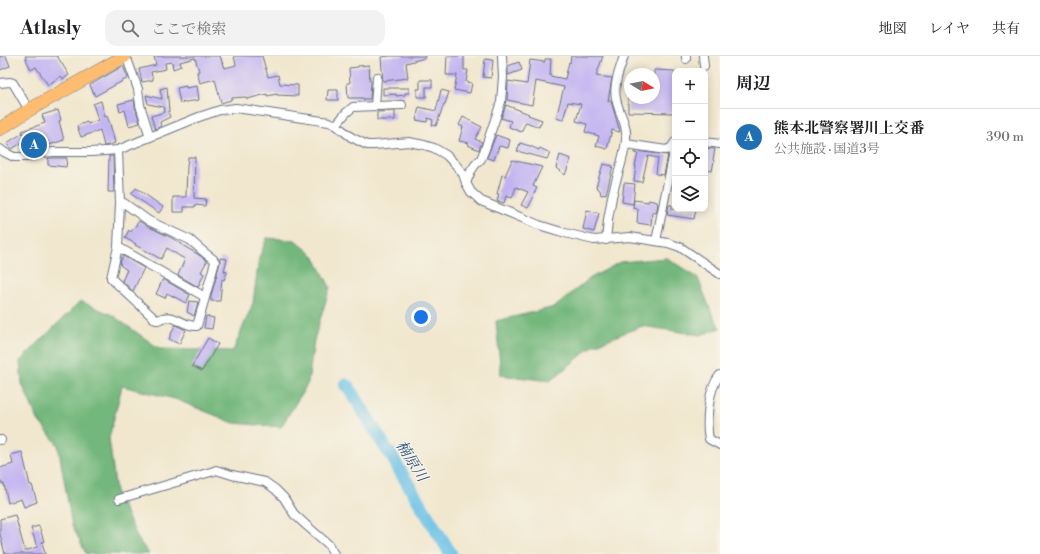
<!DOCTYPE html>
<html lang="ja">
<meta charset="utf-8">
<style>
body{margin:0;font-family:"Libre Bodoni","Noto Serif JP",serif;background:#f2f2f2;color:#202124}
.controls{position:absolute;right:12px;top:12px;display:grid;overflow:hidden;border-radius:8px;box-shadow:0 2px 10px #0003}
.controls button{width:36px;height:36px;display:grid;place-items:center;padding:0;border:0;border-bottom:1px solid #e0e0e0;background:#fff;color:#202124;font:20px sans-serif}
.compass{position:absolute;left:624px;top:12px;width:36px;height:36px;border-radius:50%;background:#fff;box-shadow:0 2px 10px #0003;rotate:100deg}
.you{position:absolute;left:421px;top:261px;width:14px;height:14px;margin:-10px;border:3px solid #fff;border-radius:50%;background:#1a73e8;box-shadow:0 0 0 6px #1a73e833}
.badge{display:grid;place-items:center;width:26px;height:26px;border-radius:50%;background:#1f6fb2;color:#fff;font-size:13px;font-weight:700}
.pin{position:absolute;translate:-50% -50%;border:2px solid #fff;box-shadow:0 1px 4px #0006}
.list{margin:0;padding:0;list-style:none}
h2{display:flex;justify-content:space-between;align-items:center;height:52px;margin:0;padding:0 16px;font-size:17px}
h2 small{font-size:13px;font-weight:400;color:#757577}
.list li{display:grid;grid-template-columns:26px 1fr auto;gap:12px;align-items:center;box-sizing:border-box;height:56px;padding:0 16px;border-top:1px solid #e0e0e0}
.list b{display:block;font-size:15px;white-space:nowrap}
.list p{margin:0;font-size:13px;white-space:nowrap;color:#757577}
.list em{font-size:13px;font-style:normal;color:#757577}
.icon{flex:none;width:22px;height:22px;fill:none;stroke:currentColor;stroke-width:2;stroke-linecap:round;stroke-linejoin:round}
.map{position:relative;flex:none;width:720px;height:498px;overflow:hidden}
header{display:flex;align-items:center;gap:24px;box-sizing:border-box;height:56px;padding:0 20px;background:#fff;border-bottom:1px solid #e0e0e0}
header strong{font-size:19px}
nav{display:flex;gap:22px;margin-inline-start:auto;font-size:14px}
.search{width:280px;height:36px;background:#f2f2f2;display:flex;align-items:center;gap:10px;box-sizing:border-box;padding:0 14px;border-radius:12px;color:#757577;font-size:15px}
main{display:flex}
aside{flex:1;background:#fff}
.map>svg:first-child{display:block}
</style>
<header>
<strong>Atlasly</strong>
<div class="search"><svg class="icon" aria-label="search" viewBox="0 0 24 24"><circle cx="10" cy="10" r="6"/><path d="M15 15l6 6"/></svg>ここで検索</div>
<nav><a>地図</a><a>レイヤ</a><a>共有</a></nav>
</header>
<main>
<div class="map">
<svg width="720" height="498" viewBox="0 0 720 498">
<rect width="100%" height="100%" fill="#f7f3e8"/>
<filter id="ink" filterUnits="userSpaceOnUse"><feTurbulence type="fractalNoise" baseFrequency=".025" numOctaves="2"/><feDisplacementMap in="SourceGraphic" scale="8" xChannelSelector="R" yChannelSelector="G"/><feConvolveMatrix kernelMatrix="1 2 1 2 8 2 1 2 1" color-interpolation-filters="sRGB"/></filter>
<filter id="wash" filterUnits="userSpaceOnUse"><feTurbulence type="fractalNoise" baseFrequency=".012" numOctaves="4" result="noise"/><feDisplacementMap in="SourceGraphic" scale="16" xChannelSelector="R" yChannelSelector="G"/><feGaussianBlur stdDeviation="0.9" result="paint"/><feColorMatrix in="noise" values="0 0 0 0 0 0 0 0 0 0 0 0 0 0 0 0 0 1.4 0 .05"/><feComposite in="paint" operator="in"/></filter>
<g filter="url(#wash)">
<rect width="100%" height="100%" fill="#f1e7ce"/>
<g fill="#73b77b" stroke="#47736c">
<path d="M267,182L295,184L314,200L330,231L314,284L308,327L281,371L234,367L175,343L122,330L109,382L116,436L138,483L149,498H86L72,469L58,389L38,364L22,328L20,305L80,245L112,259L160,293L233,295L253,247L259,202Z"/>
<path d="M667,202L698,222L712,258L720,272L700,279L642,270L594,289L550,325L501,319L496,265L555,251L589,223L620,206Z"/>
</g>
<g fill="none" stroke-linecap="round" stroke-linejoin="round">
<path stroke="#69c1e7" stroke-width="13" d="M346,329L348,330L387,394L390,397L400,415L451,498"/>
</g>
<g id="blocks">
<g fill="#c1b2f2">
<path d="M0,0H6L10,10L0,14Z"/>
<path d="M25,0H57L69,19L63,23L61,20L48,29L36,11L31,14L26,3V2Z"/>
<path d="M154,0H220L223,9H224L225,12L236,9L234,0H262L268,21L278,19L280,28L298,29V40L277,39V38L267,40V38L247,43L246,41L231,42V44L221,47L215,23L200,27L197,16L199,15L195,2L180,6L181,10L173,13L172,6L165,7L166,13L151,16L153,24L142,26L139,13L156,9Z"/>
<path d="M390,0H425V2L406,7L408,22L383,25L381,1Z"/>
<path d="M447,0H464V14H468L466,26L472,27L470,37L454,34L457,19H446Z"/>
<path d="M571,0H603L596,20L612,22L608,45H611L620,76L612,74L607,93L596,90L599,80L585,76L587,68L576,65L581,48L568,46L563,64L556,62L564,31L536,25L532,49L507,44L508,25L527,28L530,4L545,6V3H551L550,20L565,23L569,6L570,7Z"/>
<path d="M485,3L493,4L491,22L483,21Z"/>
<path d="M519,6L522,14L508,19V10Z"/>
<path d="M369,9L370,25H371L370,43H363V42H348L347,27H350L349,12L358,11V10Z"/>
<path d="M123,10L128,22L95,40L90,29Z"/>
<path d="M654,14L675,15V57L628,56V42H654Z"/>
<path d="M420,24H432V31H426V41H417V33H420Z"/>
<path d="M186,30V32L197,30L199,44L180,47L177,32Z"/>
<path d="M167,31L169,56H168L170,61L160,66L161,70L155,73L151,60L165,56L164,51L148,48L146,39L162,43L160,33Z"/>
<path d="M383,32H409V37H405V39L396,40V38L383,39Z"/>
<path d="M328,34H338V44H327Z"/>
<path d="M441,34L449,36L445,48H444L436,70L432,69L433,64L428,62L427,66L416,64L419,51L436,55Z"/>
<path d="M134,44L135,51L140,67L129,70L125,54L120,56L118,48Z"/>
<path d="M101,45L105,61L107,60L110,68L115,87L108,89L104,90L100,74L81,81L77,70L87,66L88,68L98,64L93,48Z"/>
<path d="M506,49L529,58L528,59L542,64L539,71L526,66L521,76L509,71L511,65L501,62Z"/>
<path d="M58,54L61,64L59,65L64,84L40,92L38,86L31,88L29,82L12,93L7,87L23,77L22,75L45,67L42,59Z"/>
<path d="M395,55V64H377V56Z"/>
<path d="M463,61L482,71L475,83L482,86L479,94L468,89L469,87L459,85L463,71L459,69Z"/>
<path d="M496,79L510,84L508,92L499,90L494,104L487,102Z"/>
<path d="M520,87L530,90L539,94L540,92L550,97L547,103L517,95Z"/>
<path d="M705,92L715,93L713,104L714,105L712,115L705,114Z"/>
<path d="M635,95L668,99L664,119L656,118L658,102L648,100L642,126L634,125L636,110H635L638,97H635Z"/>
<path d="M560,99L571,103L565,119L556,112Z"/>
<path d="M109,100H113L114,136H108Z"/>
<path d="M188,101H195L194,142L206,143L205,150L195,149V151H184V156H173V141H186L187,110Z"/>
<path d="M48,102H67L66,111L48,109Z"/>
<path d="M512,104L542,111L533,130L537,132L532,141L533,142L528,152L521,149L528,136L516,131L512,142L506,140L504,147L497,145L499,138H497L502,119L505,120Z"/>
<path d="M603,108L613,110L606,138L601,139L600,134L596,131Z"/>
<path d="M624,127L635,128L633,148L622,146Z"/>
<path d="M136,132L163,151L159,157L131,138Z"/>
<path d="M634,144L648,146L649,144L657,146V147L658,148L656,157L652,156L651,169L637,167L638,153L633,152Z"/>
<path d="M669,149H672V153H696L694,163L667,159Z"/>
<path d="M587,154L599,157L594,176L583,173Z"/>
<path d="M139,165L147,170L170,181L182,188V189L199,199L207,205L201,216L204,218L198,231L178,219L185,203L181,201L167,192L161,203L135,189L136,188L125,182L129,174L131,176Z"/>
<path d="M123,200L144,212L133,235L122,225L127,214L120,209L121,204Z"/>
<path d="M220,202L227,203L224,215L227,216L224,224L222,223L220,245H211V240L220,207Z"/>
<path d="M163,223L190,239L186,247L167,237L165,242L156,238Z"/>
<path d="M189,245L198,246L194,260L187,256Z"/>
<path d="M206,260L214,262L212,273L204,272Z"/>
<path d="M175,269L186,274L179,288L169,283Z"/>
<path d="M208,282L218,288L202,315L192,310Z"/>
<path d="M22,396L30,429H32L37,446L24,451L21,443L8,447L4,428H2L0,424V412L13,408L11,399Z"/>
<path d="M15,459L25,495L37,491L31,472L39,470L44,485L42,486L45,498H5L0,478V463Z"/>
</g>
</g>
</g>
<g filter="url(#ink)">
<use href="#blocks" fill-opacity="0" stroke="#666f85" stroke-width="1"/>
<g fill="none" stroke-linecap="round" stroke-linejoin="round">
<defs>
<g id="minor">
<path d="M126,0L138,33L140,49L150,81"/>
<path d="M703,0L704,10"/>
<path d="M686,3V0"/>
<path d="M0,27L10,26L13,27L29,54"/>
<path d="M375,50L377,21"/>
<path d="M336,69L346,57L353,51L402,49"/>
<path d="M705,86L720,88"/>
<path d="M626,88L666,94L671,92L675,86"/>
<path d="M0,93L4,96L14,101H26L41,97L54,96H91L118,94L199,61L220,54L236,52L329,66L336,69L351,81L367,89H374L409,86L424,89L434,92L446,99L456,109L463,118L466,127L471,136L481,145L508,156L539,169L565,177L594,184L630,181L668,187L680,191L720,218"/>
<path d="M118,94L120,147"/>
<path d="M466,127L471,115L475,109L481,103L485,93L501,46L503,21L502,0"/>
<path d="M120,147H124L149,165L190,184L205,197L213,203L215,206L197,270C182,271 174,255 158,264H156L114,225L111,222L118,191Z"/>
<path d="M606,184C607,169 609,155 612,141C616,122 624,103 626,84C628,67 618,57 616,42C613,29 620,13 624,0"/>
<path d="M656,185L673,101V98L671,92"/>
<path d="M118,191L205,241"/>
<path d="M720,319C718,322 716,324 715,327C708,340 706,369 709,383L720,389"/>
<path d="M0,384H1"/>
<path d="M119,443L214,415L216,414L232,419L265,426L275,433L284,442L294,458L307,470L328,488L334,498"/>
</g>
<path id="trunk" d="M0,73L29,54L125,0"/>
</defs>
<use href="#minor" stroke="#666f85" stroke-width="10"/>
<use href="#trunk" stroke="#666f85" stroke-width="14"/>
<use href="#minor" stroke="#fff" stroke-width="8"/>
<use href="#trunk" stroke="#fdbc70" stroke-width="13"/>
</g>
</g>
<g text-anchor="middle" stroke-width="3" stroke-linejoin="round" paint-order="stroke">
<g font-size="15" font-style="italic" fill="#2e5480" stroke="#f7f3e8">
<text transform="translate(412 405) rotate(58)" y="5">楠原川</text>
</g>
</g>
</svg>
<div class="controls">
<button>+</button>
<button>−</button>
<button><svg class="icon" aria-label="locate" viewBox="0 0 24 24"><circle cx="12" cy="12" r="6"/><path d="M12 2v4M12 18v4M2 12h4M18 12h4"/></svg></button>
<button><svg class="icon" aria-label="layers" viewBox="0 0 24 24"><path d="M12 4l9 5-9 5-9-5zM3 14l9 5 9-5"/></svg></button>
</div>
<svg class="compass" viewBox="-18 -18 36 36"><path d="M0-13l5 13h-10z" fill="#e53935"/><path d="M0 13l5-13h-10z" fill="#757577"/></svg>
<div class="you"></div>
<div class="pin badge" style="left:34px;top:89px">A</div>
</div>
<aside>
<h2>周辺<small></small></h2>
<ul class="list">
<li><span class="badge">A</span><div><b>熊本北警察署川上交番</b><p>公共施設 · 国道3号</p></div><em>390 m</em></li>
</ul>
</aside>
</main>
